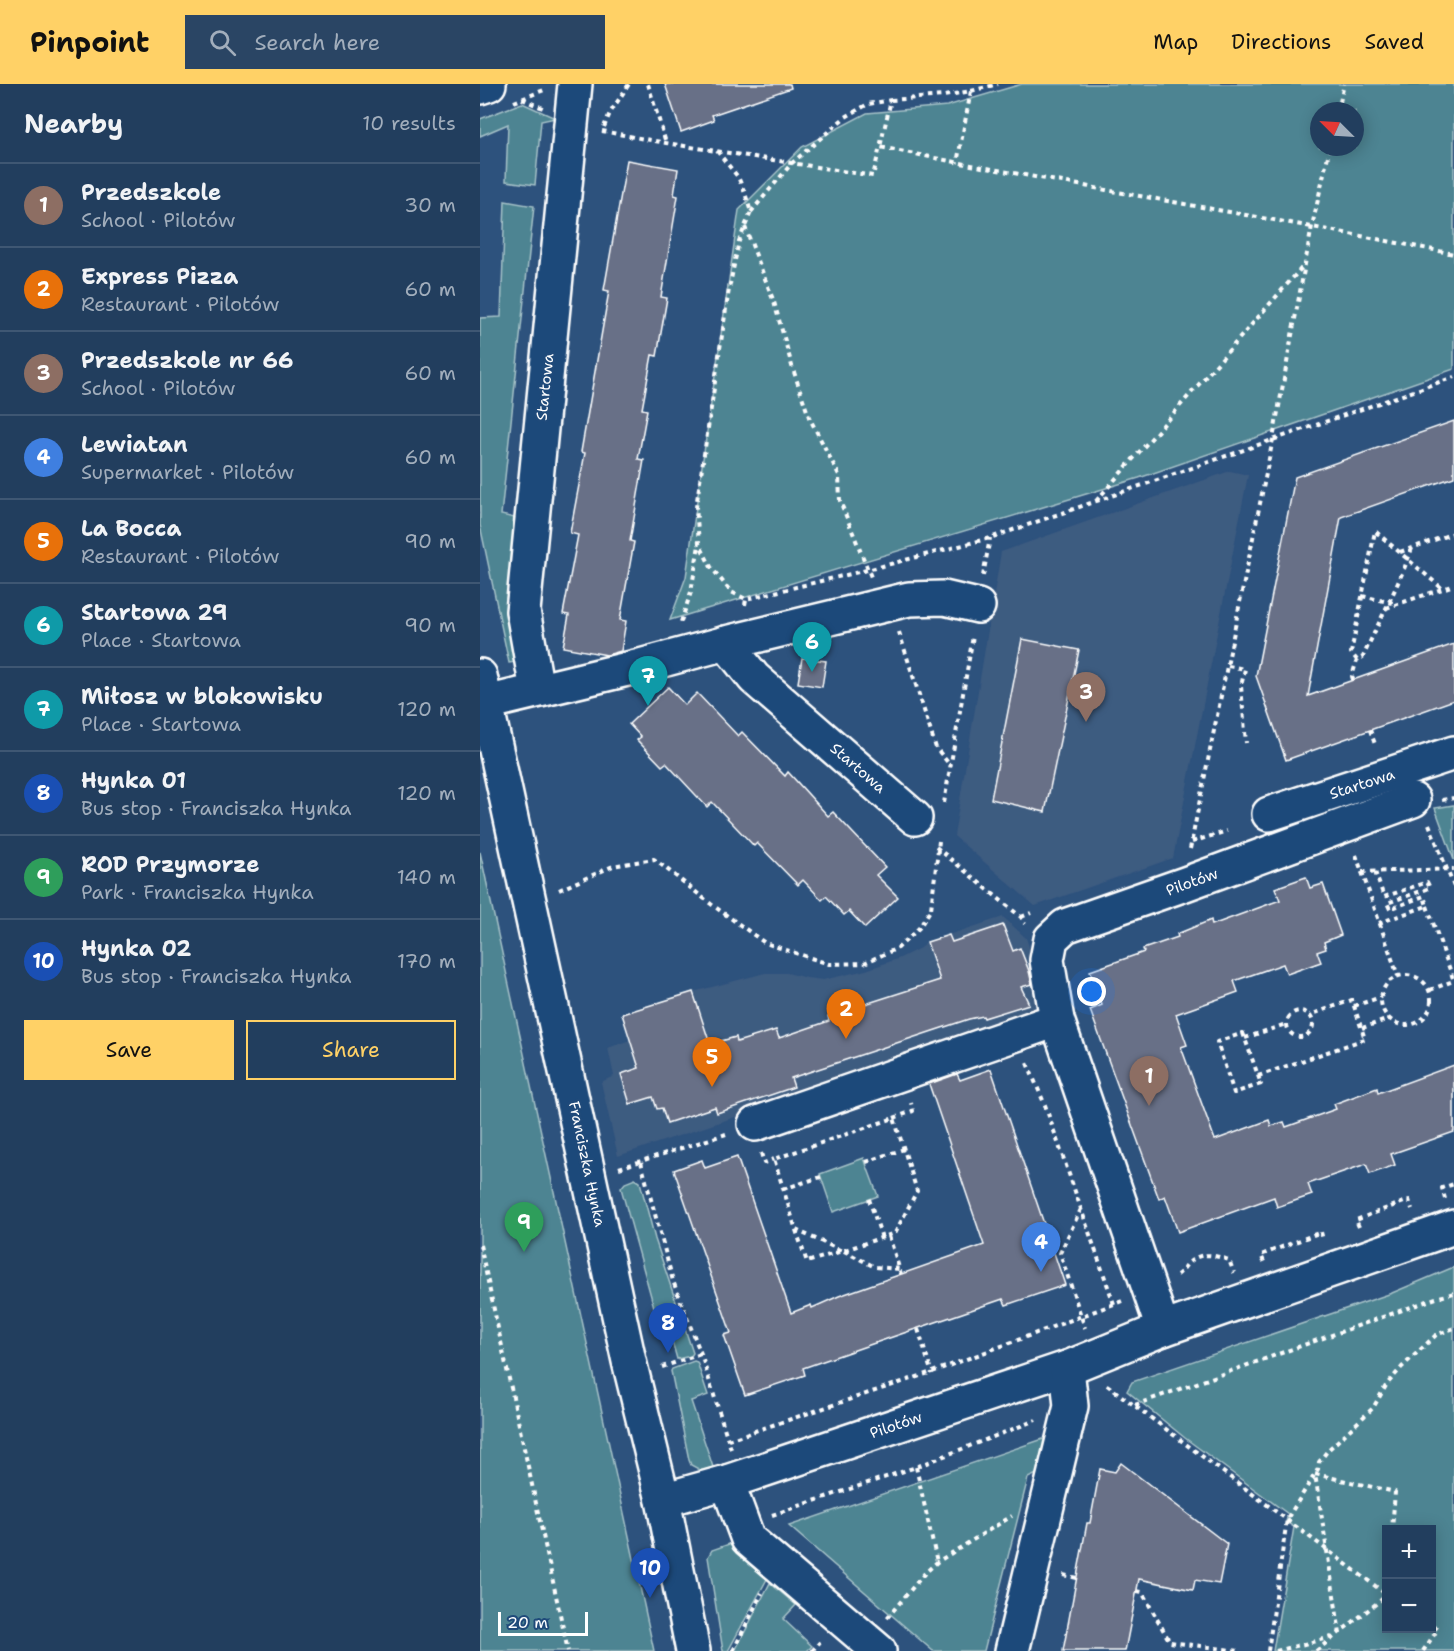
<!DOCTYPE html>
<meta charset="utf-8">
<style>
body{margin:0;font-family:"Shantell Sans",sans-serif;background:#2a4564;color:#f1f3f6}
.controls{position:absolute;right:18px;bottom:18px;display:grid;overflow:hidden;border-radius:0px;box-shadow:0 3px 15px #0003}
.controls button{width:54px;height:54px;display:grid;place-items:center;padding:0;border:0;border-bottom:2px solid #3f5773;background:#223e5e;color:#f1f3f6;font:30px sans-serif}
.compass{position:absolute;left:830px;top:18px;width:54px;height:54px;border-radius:50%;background:#223e5e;box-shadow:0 3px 15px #0003;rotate:294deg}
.scale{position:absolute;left:18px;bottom:15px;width:90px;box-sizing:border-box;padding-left:6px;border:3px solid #fff;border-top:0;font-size:16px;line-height:21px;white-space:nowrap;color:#fff;-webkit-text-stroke:4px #1f4a7a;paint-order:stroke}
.you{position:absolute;left:612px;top:908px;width:21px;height:21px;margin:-15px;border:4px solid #fff;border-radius:50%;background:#1a73e8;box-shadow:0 0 0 9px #1a73e833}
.badge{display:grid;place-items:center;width:39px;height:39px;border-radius:50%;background:#ffd166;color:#fff;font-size:20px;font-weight:700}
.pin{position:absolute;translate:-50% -50px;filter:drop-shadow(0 2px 3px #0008)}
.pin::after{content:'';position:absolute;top:32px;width:21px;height:18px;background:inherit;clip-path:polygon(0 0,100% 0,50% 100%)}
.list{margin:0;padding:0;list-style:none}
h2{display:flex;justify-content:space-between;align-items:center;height:78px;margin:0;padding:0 24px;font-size:26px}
h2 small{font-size:20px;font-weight:400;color:#a2aebc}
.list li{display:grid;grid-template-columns:39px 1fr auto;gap:18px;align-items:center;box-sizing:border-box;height:84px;padding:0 24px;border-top:2px solid #3f5773}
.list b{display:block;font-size:22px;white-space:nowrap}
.list p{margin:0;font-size:20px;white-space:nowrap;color:#a2aebc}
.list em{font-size:20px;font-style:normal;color:#a2aebc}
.actions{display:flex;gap:12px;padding:18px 24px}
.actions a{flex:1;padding:14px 0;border:2px solid #ffd166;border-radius:0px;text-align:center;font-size:21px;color:#ffd166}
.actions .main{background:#ffd166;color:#111}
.icon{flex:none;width:33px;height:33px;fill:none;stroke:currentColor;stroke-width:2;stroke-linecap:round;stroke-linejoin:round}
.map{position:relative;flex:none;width:974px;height:1567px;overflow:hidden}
header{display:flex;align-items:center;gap:36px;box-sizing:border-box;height:84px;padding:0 30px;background:#ffd166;color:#111}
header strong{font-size:28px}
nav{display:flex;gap:33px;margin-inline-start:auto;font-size:21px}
.search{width:420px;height:54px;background:#2a4564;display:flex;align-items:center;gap:15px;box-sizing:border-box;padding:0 21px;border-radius:0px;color:#a2aebc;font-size:22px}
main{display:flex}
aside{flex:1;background:#223e5e}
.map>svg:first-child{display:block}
</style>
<header>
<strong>Pinpoint</strong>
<div class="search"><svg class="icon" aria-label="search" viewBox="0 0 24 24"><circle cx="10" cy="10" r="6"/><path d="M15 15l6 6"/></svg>Search here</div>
<nav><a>Map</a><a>Directions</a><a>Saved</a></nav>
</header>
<main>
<aside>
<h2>Nearby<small>10 results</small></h2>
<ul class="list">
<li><span class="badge" style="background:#8d6e63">1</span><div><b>Przedszkole</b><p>School · Pilotów</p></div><em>30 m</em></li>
<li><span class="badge" style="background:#e8710a">2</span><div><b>Express Pizza</b><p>Restaurant · Pilotów</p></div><em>60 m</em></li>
<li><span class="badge" style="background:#8d6e63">3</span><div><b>Przedszkole nr 66</b><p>School · Pilotów</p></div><em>60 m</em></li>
<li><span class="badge" style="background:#3f7fe0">4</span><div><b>Lewiatan</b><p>Supermarket · Pilotów</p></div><em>60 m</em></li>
<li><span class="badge" style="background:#e8710a">5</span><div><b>La Bocca</b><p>Restaurant · Pilotów</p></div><em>90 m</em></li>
<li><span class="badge" style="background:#0f9aa8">6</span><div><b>Startowa 29</b><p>Place · Startowa</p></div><em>90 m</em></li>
<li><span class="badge" style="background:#0f9aa8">7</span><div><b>Miłosz w blokowisku</b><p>Place · Startowa</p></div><em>120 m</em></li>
<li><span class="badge" style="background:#1a4fb4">8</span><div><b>Hynka 01</b><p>Bus stop · Franciszka Hynka</p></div><em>120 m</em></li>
<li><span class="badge" style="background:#2e9e5b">9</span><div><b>ROD Przymorze</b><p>Park · Franciszka Hynka</p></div><em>140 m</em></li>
<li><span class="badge" style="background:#1a4fb4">10</span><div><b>Hynka 02</b><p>Bus stop · Franciszka Hynka</p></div><em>170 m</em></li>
</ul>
<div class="actions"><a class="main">Save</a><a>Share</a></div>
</aside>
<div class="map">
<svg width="974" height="1567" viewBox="0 0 974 1567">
<rect width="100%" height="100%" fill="#2d527d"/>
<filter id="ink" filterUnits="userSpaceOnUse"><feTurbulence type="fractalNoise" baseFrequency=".0167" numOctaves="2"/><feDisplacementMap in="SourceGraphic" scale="12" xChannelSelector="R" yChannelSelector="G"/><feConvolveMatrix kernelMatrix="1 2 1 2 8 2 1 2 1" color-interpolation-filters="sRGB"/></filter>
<g filter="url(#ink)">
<g fill="#3e5b80">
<path d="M750,387L768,391L693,774L555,822L474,752L521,468Z"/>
<path d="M523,833L546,854L561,897L551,934L138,1072L121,998L134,992L128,964L150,956L142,930L213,908L285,889H307L327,894L343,896L386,886L420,874L440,864L447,858Z"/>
</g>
<g fill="#4e8492" stroke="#a6c2c8" stroke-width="1.5" fill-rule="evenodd">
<path d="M542,0H974V285L659,394L190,536L206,493L259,126L322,63L387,29L467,22ZM839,27H875V63H839Z"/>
<path d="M42,19L75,34L61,37L55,101L26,97L28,40L0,52V35Z"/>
<path d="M25,117L54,122L21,431L39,435L43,577L29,579L0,441V234L21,233Z"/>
<path d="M974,721V776L955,724Z"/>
<path d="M0,768L174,1567H0Z"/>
<path d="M384,1074L398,1112L353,1128L340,1090Z"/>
<path d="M155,1095L160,1098L175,1155L213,1269L211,1272L197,1275L190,1250L182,1252L141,1104L145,1099Z"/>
<path d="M974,1183V1567H793L814,1443L806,1438L808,1430L705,1354L647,1307L652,1298L912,1209ZM906,1446H952V1544H906Z"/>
<path d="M214,1277L217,1278L228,1311L211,1317L233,1383L222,1387L211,1381L209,1376L191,1287L192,1285Z"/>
<path d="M569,1353L561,1388L548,1394L504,1567H453L309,1442Z"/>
<path d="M249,1460L287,1495L248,1567H243L228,1473L232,1466Z"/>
<path d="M290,1499L316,1521L303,1535L332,1562L327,1567H255Z"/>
</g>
<g fill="#677087" stroke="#fff" stroke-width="1.5">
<path d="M185,0H310L311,4L232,31L234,36L201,48Z"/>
<path d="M147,76L198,85L194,111L198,112L181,213L187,214L177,272L172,271L162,325L167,326L158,375L164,376L150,457L154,458L140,536L146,537L141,567L127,571L83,563L89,531L83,530L98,451L90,449L105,369L101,368L129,207L124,206Z"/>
<path d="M974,337V393L861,433L828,612L974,560V616L806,676L776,592L815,393Z"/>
<path d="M542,555L599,566L565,728L511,715Z"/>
<path d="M322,574L346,577L342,603L318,599Z"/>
<path d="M188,603L205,621L217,609L258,652L262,648L305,692L308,688L348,732L353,728L405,783L396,791L418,813L385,844L369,827L364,831L346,812L342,816L323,796L318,801L277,759L274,762L232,718L227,723L186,679L182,682L157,656L161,653L149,640Z"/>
<path d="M826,793L830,804L843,800L861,851L844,858L846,865L837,868L841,878L807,890L803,880L754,897L758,908L696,930L707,961L701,963L735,1056L789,1036L791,1042L804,1038L806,1043L856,1025L854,1020L897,1004L898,1009L974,981V1048L911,1070L915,1081L890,1090L886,1080L828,1100L832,1111L797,1123L794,1113L698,1148L685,1112L679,1115L610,926L622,921L610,887L664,868L663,865L698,853L697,850L731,836L732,841L800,816L795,804Z"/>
<path d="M523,841L533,867L540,864L549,887L552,900L541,903L549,920L504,934L503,932L489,935L311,994L314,1003L237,1029L235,1023L187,1039L182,1024L177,1025L173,1013L150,1020L141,990L159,984L142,930L213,908L230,960L256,953L257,958L296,946L299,954L349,937L348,932L460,896L447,858L469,851L472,858Z"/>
<path d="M511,985L585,1201L526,1221L523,1215L392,1260L323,1284L325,1291L265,1311L244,1251L251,1249L194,1086L222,1076L225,1084L257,1073L311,1229L331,1221L332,1224L359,1212L504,1161L449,1000L477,990L480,996Z"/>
<path d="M641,1379L747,1460L739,1500L715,1496L713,1506L659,1495L645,1567H583L607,1439H610L620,1385L635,1388Z"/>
</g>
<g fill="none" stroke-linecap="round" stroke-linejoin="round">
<defs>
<g id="minor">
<path d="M0,3L9,0"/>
<path d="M246,559L274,594L435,734"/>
<path d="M0,592L149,1277L183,1416L213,1567"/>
<path d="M57,606L43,527L95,0"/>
<path d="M6,619L160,582L246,559L429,515L464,514L498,522"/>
<path d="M789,730L974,669"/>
<path d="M577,936L567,876L571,855L585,842L705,800L933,716"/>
<path d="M275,1040L577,936L683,1245"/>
<path d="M247,1398L268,1455L399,1567"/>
<path d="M183,1416L247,1398L587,1284L683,1245L974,1143"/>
<path d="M532,1567L591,1322L587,1284"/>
</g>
</defs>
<use href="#minor" stroke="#fff" stroke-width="38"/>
<g stroke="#fff" stroke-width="4" stroke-dasharray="4.5 4.5" stroke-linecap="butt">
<path d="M168,0L186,59"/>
<path d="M491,7L518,0"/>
<path d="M42,15L63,24"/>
<path d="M411,16L464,12L491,7L477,79"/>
<path d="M34,18L64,6"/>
<path d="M858,27L864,0"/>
<path d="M124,43L130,29L149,0"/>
<path d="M122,47L186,59L393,92L400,63C591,102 783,132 974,170"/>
<path d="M237,67L258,93L265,109L271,128L259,157L249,205L216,423L219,459L231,483L251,508L266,515"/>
<path d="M271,128L312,79L364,34L388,20L411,16L400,63"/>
<path d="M265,143L294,218L312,282L329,333L359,391L360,417L391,493"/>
<path d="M616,417L825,180"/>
<path d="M932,464C919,501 899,537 883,573L877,576L871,569L895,447C918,467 940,486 963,505"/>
<path d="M920,468L974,449"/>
<path d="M503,492L510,454"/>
<path d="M882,512L917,520"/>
<path d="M265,521L266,515L387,486L510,454L974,293"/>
<path d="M906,524L974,501"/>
<path d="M201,538L211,508L219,461"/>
<path d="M419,548L456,664L470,681"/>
<path d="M748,582L765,585L761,602L766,659"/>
<path d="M873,596L872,592L877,576"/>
<path d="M890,646L896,663"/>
<path d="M962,716L974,714"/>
<path d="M464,719L493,552"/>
<path d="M949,740L974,803"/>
<path d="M712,758L747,747"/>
<path d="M456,763L541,833L545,840"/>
<path d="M710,765L793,355L832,142L850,63"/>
<path d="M876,771L882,788L974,785"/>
<path d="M882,788L918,892"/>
<path d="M895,788L904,813L947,798L950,804L907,819L910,825L944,812L947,822L899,839"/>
<path d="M79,806L133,782L174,775L231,820L285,859L349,880L384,879L418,864L439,844L451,825L459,757"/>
<path d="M947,822L974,897"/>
<path d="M541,833L551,829"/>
<circle cx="926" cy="916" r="25"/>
<path d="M950,906L973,897"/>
<path d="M874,922L901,913"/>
<circle cx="820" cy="940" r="13"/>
<path d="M882,944L909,935"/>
<path d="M763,949L781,1000L754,1009L737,958Z"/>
<path d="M765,954L806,940"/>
<path d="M547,979L565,1021L634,1220"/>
<path d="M778,992L885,955L872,916L830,931"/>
<path d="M414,1034L433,1027L431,1019"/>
<path d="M281,1069L284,1079L294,1075"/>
<path d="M161,1078L193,1197L221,1270L248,1356"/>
<path d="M386,1078L424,1065"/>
<path d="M139,1084L246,1050"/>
<path d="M303,1105L341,1093"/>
<path d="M389,1115L402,1154"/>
<path d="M965,1115L962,1104L974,1100"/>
<path d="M601,1125L580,1169L605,1244"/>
<path d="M879,1143L876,1136L929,1116L932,1125"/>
<path d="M316,1146L327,1178L362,1167L316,1146L294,1075L414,1034L437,1107L415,1149L362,1167"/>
<path d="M409,1152L421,1190"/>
<path d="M0,1161L88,1567"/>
<path d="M364,1167L395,1183L419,1185"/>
<path d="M784,1178L781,1171L841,1148L843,1156"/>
<path d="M697,1191C703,1187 705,1181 711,1177C723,1167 736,1172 749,1176L754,1189"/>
<path d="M438,1245L452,1290"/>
<path d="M182,1283L221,1270"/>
<path d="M627,1301L906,1510"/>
<path d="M655,1321L956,1214L974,1209"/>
<path d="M251,1365L248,1356L452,1288L642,1217"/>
<path d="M436,1383L457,1478"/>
<path d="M292,1431L436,1383L556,1336"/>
<path d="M583,1491L597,1494"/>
<path d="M657,1507L662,1508L690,1558L759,1567"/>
<path d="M407,1534L444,1490L457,1478L532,1432"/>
<path d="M860,1550L835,1390L915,1408L912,1446"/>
<path d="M253,1567L282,1509"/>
<path d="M332,1567L340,1558"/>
<path d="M788,1567L807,1435L835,1390L838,1385L839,1378L848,1366L893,1324L907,1300L922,1283L956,1251L974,1244"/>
<path d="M796,1567L852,1553"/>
<path d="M836,1567L906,1512"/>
<path d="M943,1567L958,1545L952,1541"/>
</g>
<use href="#minor" stroke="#1f4a7a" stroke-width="33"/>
</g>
</g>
<g text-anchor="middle" stroke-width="5" stroke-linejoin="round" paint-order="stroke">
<g font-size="15" fill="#fff" stroke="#1f4a7a">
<text transform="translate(65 303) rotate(-84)" y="5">Startowa</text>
<text transform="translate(378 684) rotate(41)" y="5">Startowa</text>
<text transform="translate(882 700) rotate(-18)" y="5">Startowa</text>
<text transform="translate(712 798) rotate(-20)" y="5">Pilotów</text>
<text transform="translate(107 1080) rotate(78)" y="5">Franciszka Hynka</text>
<text transform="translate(416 1341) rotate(-19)" y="5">Pilotów</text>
</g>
</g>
</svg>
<div class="controls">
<button>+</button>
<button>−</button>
</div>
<svg class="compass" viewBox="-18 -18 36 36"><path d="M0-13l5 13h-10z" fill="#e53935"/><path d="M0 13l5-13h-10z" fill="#a2aebc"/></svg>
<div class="scale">20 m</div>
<div class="you"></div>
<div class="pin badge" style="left:669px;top:1022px;background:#8d6e63">1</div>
<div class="pin badge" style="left:366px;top:955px;background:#e8710a">2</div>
<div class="pin badge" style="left:606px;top:638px;background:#8d6e63">3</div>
<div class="pin badge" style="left:561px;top:1188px;background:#3f7fe0">4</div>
<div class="pin badge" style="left:232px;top:1003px;background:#e8710a">5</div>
<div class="pin badge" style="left:332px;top:588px;background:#0f9aa8">6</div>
<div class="pin badge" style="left:168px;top:622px;background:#0f9aa8">7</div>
<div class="pin badge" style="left:188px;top:1269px;background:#1a4fb4">8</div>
<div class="pin badge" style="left:44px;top:1168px;background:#2e9e5b">9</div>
<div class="pin badge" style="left:170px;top:1514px;background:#1a4fb4">10</div>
</div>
</main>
